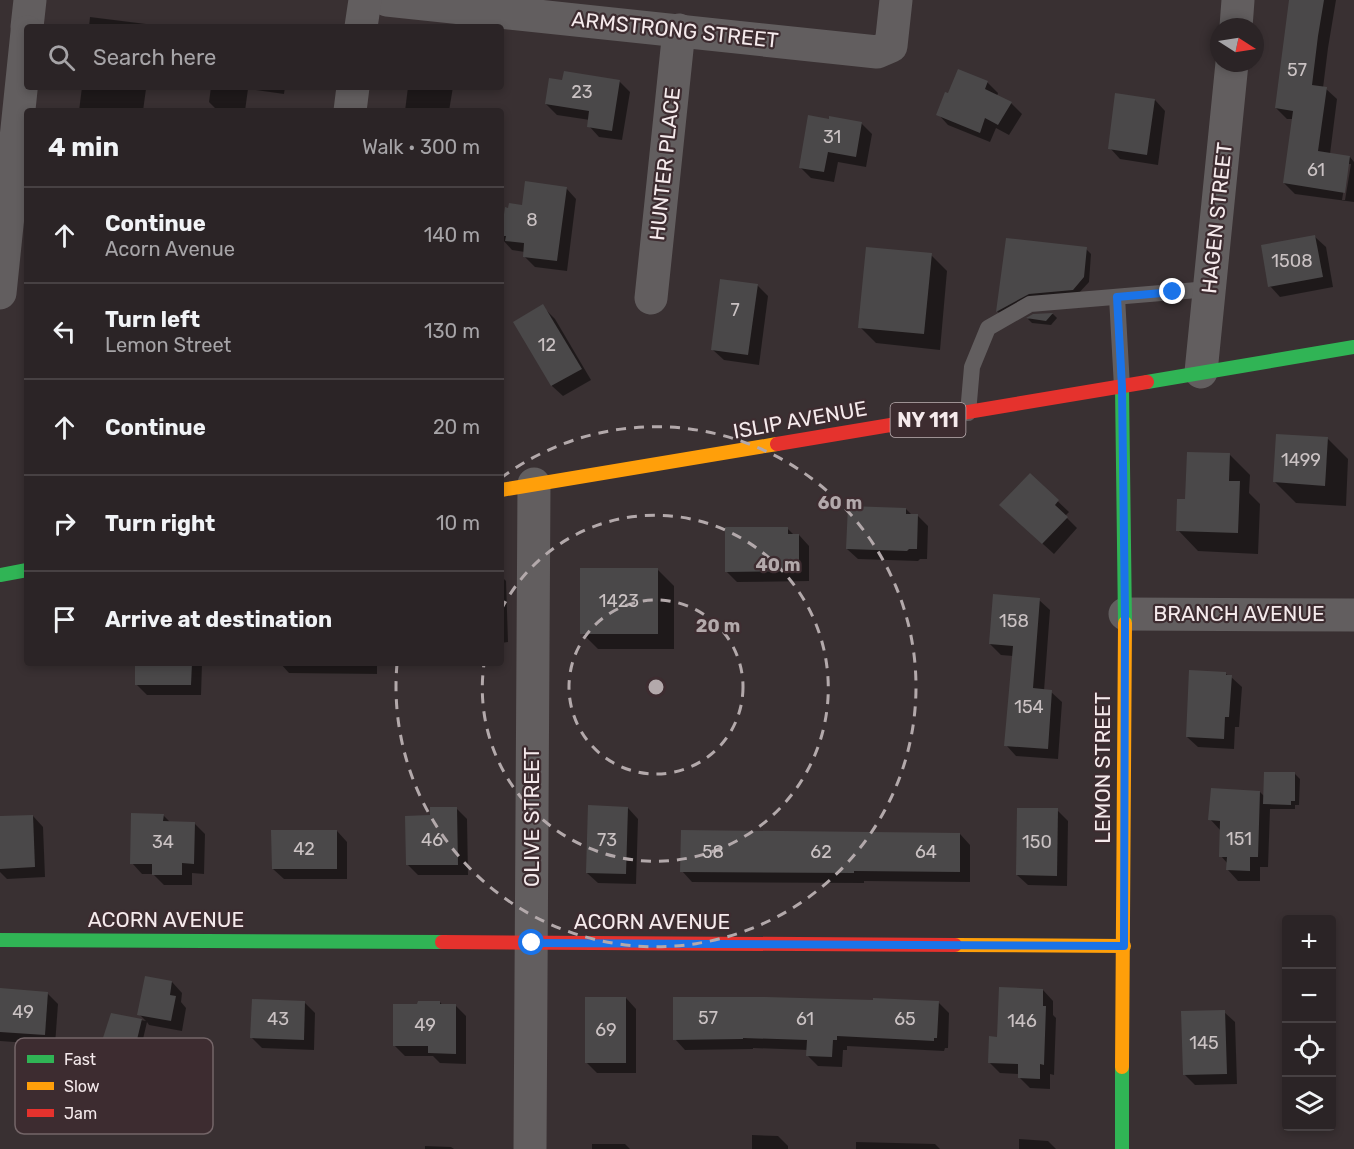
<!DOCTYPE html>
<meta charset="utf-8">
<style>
body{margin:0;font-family:Rubik,sans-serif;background:#373032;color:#f1f3f6}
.controls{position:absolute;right:18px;bottom:18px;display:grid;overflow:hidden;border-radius:6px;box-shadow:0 3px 9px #0003}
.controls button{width:54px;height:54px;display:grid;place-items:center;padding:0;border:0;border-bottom:2px solid #474143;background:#2b2426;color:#f1f3f6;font:30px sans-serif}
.compass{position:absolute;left:1210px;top:18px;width:54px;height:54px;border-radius:50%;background:#2b2426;box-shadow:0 3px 9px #0003;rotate:102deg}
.stop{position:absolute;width:18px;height:18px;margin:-14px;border:4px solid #1a73e8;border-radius:50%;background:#fff}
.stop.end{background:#1a73e8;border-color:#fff;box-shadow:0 2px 6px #0008}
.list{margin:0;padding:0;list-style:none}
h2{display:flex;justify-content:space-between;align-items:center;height:78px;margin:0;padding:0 24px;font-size:26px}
h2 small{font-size:20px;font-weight:400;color:#a6a4a7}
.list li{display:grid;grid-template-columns:39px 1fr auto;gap:18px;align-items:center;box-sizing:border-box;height:96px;padding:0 24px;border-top:2px solid #474143}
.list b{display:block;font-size:22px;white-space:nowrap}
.list p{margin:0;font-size:20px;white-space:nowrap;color:#a6a4a7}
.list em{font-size:20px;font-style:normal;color:#a6a4a7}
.icon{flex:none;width:33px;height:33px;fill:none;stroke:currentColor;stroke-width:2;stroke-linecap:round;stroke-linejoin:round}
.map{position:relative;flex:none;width:1354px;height:1149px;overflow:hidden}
.search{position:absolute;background:#2b2426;box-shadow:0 3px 9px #0003;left:24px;top:24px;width:480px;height:66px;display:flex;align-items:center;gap:15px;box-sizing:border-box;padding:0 21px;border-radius:6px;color:#a6a4a7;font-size:22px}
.panel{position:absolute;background:#2b2426;box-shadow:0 3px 9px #0003;left:24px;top:108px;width:480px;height:558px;border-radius:6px}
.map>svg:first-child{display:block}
</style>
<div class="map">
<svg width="1354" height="1149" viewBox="0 0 1354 1149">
<rect width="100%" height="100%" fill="#393032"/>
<g fill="#0007" fill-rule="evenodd">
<path d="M1290,0H1336L1328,48L1323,88L1326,89L1337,99L1330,154L1350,157L1354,162V202L1295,194L1284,183L1293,119H1287L1276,108ZM1348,164H1351L1345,200H1342Z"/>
<path d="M90,17L146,24L149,27H89Z"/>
<path d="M563,81H619L630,92L622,140L599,137L589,126L590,120L557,115L546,104Z"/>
<path d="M987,82L998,93L997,96L1011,103L1022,114L1009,135L996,128L990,142L948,125L938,114Z"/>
<path d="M82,87H150V89H146L143,111H79Z"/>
<path d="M211,87H285L284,94L248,89L245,111H218L209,102Z"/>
<path d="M408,87H453L449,111H405Z"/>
<path d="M1155,100L1165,111L1158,165L1120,159L1110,148Z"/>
<path d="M830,120L861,123L872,134L866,167L838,162L834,182L811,178L800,167Z"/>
<path d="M566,188L576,199L567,271L535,267L524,256L525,252L512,250L502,239L506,209L523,207Z"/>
<path d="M1315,237L1326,247L1333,287L1280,297L1270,286Z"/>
<path d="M1086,249L1091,254L1089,282L1078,294L1002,316L997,311Z"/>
<path d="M931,255L947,271L940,350L876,343L860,327Z"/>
<path d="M757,285L768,296L759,365L724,360L713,350Z"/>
<path d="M544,308L555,319L591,380L563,396L552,386L515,323Z"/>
<path d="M1053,314L1057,318L1051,325L1032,323L1028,319L1034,316Z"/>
<path d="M1327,438L1348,459L1346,506L1296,503L1275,482Z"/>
<path d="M1229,454L1250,475L1249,493L1260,504L1258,554L1198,551L1178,530L1186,501Z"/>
<path d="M1030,475L1069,512L1065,516L1077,528L1054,554L1012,516Z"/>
<path d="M906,509L912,515L918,516L928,526L927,559H920L918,561L858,559L847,549Z"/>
<path d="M787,528L794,535H799L809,546V581L737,582L726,571Z"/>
<path d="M658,570L674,586V649H598L582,633Z"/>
<path d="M501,576L506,581L508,642L501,643Z"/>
<path d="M1039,600L1050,610L1044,691L1051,692L1062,702L1058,759L1016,756L1006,745L1013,656L1001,655L990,644Z"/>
<path d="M136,663H202L201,695H147L136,684Z"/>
<path d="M280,663H377V674L289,673Z"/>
<path d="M1226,674L1229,676L1231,677L1242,687L1239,727H1235L1234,749L1198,747L1187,737Z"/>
<path d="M1295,774L1300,779L1299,805H1295V809H1270L1268,867H1260V881H1238L1228,870V864L1221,856V831L1210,819L1260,792L1265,797Z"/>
<path d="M456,808L467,819L468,875H418L408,865L432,817Z"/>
<path d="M628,808L638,819L636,884L598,883L587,873Z"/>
<path d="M1057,810L1068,821L1067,886L1028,885L1017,875Z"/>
<path d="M163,815L170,822L194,823L205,834L204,874L192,873V885H164L153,874H142L132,863Z"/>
<path d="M33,816L43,827L45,877L7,879L0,872V817Z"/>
<path d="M337,831L347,842V879H284L273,869Z"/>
<path d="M960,834L970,845V882L864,881V883L692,882L682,871Z"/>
<path d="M172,982L182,993L181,1002L186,1008L182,1031L149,1025L147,1022L139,1056L107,1048L103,1043L112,1015L146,1021L139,1014Z"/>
<path d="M0,990L47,993L58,1004L55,1045L0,1041Z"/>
<path d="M1043,990L1053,1001V1015L1056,1018L1054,1075L1050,1074V1089L1030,1088L1019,1077V1074L1000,1073L989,1062L999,1038Z"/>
<path d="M626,998L636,1009V1073H597L587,1063Z"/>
<path d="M440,1002L443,1006H456L466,1016V1064L440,1063L433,1056H405L394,1045Z"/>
<path d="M938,1002L949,1013L948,1048H945L944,1051L847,1046V1050H843L842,1067L818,1066L808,1056V1050L753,1048V1049L685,1050L675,1039Z"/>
<path d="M305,1003L315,1013L314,1050L262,1048L251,1037Z"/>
<path d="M1224,1012L1235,1022L1237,1084L1195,1085L1184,1074Z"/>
<path d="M752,1135L778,1136L788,1146V1149H752Z"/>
<path d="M1019,1139L1048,1141L1056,1149H1019Z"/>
<path d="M856,1142L935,1144L940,1149H856Z"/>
<path d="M592,1144H625L630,1149H592Z"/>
<path d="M425,1146L451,1147L454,1149H425Z"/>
</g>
<g fill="#4a4849">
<path d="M1289,0H1324L1318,36L1312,85L1327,87L1318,151L1350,156L1345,193L1283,183L1293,111L1275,108Z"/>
<path d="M958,69L988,81L985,89L1012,102L998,125L985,118L980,133L936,115L945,92L948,93Z"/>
<path d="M564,71L620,80L612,131L587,127L589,111L545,104L549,78L562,80Z"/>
<path d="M1115,93L1155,99L1147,155L1108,149Z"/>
<path d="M808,115L829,119V116L862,122L856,157L828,152L824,172L799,168Z"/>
<path d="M525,181L567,187L557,261L523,257L524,243L505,241L506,236H501L505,207L508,208L509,203L522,205Z"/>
<path d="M1315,235L1323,277L1268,287L1261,245Z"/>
<path d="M1006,238L1087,247L1084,277L1073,290L1029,294L996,312Z"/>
<path d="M866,247L932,253L924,334L858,328Z"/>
<path d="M720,279L758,284L748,355L711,350Z"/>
<path d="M543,304L582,369L551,386L513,322Z"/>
<path d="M1053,313L1046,321L1026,318L1033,314Z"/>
<path d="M1276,434L1328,437L1325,486L1273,482Z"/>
<path d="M1187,452L1230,453L1229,481H1240L1238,533L1176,531L1177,499H1185Z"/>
<path d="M1030,473L1059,500L1055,505L1068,517L1042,544L999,505Z"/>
<path d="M848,506L906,508V514H918L917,549H909L907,551L846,549Z"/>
<path d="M725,527H788V534H799V571L725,572Z"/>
<rect x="580" y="568" width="78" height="66"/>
<path d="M993,594L1040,598L1033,688L1052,690L1048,749L1004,746L1013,646L989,644Z"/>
<path d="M135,663H192L191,685H135Z"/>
<path d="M1189,670L1226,672V675H1232L1229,717H1225L1224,739L1186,737Z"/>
<path d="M1264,772H1295V801H1291V805L1263,804Z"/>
<path d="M1211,788L1260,791L1258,857H1250V871L1226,870L1227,857H1219L1220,821L1208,820Z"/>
<path d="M588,805L628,807L626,874L586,873Z"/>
<path d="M430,807H457L458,865H406L405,816L430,815Z"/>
<path d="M1017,808H1058L1057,876L1016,875Z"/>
<path d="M131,813L164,814L163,821L195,822L194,864L182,863V875H152V864H130Z"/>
<path d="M33,815L35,867L0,869V816Z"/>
<path d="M271,830H337V869H272Z"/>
<path d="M681,830L960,833V872L854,871V873L680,872Z"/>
<path d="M145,976L172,981L170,995L176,996L171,1021L137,1015Z"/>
<path d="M999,987L1043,989V1006H1046L1044,1065L1040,1064V1079L1018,1078V1064L988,1063L989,1036L997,1037Z"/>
<path d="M0,988L48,992L45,1035L0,1032Z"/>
<rect x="585" y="997" width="41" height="66"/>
<path d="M673,997H765L873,1000V998L939,1001L937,1038H934V1041L837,1036V1040H833L832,1057L806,1056L807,1040L743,1038V1039L673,1040Z"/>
<path d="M252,999L305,1001L304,1040L250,1038Z"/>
<path d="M418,1001H440V1004H456V1054L428,1053V1046H393V1004H417Z"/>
<path d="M1225,1010L1227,1074L1183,1075L1181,1011Z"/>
<path d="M111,1013L142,1019L134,1052L101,1044Z"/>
</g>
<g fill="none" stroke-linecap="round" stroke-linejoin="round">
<g stroke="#625e5f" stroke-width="16">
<path d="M1117,297L1122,387"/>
<path d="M968,413L972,367L988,328L1030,304L1209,289"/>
</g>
<g stroke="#625e5f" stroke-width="33">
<path d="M387,0L877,52L891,46L896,0"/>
<path d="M27,27L30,0"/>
<path d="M361,27L365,0"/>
<path d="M1236,27L1238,0"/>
<path d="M350,111L353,87"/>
<path d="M0,293L27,32"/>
<path d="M651,298L679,30"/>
<path d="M1201,372L1232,63"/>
<path d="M1125,614L1354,615"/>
<path d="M530,1149L534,484"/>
</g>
<g stroke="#30b455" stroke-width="14">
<path d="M1147,382L1354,347"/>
<path d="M1122,387L1125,623"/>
<path d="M0,575L27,570"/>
<path d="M0,940L442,942"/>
<path d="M1122,1149V1067"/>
</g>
<g stroke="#ff9f0a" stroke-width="14">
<path d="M501,490L777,444"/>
<path d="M955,945L1124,946"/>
<path d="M1122,1067L1125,623"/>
</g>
<g stroke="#e5322d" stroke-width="14">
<path d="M777,444L1147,382"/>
<path d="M442,942L955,945"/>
</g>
</g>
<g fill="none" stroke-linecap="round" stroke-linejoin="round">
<path stroke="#1a73e8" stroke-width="8" d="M532,943L1124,946L1125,614L1122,387L1117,297L1173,292"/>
</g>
<g fill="none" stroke="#b3a9ab" stroke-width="3" stroke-dasharray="10 8">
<circle cx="656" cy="687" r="87"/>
<path d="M501 610A173 173 0 1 1 484 664"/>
<path d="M501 478A260 260 0 1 1 397 664"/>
</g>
<g text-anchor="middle" stroke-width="4.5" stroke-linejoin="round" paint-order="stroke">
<g font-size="18" fill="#cac2c3">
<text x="1297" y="76">57</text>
<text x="582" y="98">23</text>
<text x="832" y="143">31</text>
<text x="1316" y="176">61</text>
<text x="532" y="226">8</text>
<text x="1292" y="267">1508</text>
<text x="735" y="316">7</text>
<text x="547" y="351">12</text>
<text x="1301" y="466">1499</text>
<text x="619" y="607">1423</text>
<text x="1014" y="627">158</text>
<text x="1029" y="713">154</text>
<text x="1239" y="845">151</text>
<text x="432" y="846">46</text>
<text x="607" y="846">73</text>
<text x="163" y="848">34</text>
<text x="1037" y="848">150</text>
<text x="304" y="855">42</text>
<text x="713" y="858">58</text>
<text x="821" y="858">62</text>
<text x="926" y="858">64</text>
<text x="23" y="1018">49</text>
<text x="708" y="1024">57</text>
<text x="278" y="1025">43</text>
<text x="805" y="1025">61</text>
<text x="905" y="1025">65</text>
<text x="1022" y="1027">146</text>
<text x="425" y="1031">49</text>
<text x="606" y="1036">69</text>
<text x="1204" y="1049">145</text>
</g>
<rect fill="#3d2c30" stroke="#beb1b4" stroke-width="1.5" x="890.5" y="403" width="75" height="34" rx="4.5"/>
<g font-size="20" font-weight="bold" fill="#f5eaec">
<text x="928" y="427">NY 111</text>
</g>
<g font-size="21" fill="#f5eaec" stroke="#3d2c30">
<text transform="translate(675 30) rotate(6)" y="7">ARMSTRONG STREET</text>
<text transform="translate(665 164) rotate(-84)" y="7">HUNTER PLACE</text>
<text transform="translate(1217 218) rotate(-84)" y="7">HAGEN STREET</text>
<text transform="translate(800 420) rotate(-10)" y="7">ISLIP AVENUE</text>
<text x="1239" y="621">BRANCH AVENUE</text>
<text transform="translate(1103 768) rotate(-90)" y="7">LEMON STREET</text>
<text transform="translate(532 817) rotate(-90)" y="7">OLIVE STREET</text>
<text x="166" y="927">ACORN AVENUE</text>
<text x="652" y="929">ACORN AVENUE</text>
</g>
</g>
<rect x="15" y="1038" width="198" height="96" rx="9" fill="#3d2c30" stroke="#746568" stroke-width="1.5"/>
<rect x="27" y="1055" width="27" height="8" fill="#30b455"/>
<rect x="27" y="1082" width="27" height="8" fill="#ff9f0a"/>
<rect x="27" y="1109" width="27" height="8" fill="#e5322d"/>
<g font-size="16" fill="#f5eaec">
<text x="64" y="1065">Fast</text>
<text x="64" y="1092">Slow</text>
<text x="64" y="1119">Jam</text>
</g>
<circle cx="656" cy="687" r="9" fill="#b3a9ab" stroke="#3d2c30" stroke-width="3"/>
<g font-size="18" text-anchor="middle" font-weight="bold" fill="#b3a9ab" stroke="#3d2c30" stroke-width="4.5" stroke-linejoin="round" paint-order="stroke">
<text x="840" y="509">60 m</text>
<text x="778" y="571">40 m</text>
<text x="718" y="632">20 m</text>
</g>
</svg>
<div class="controls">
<button>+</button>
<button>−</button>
<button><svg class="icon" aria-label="locate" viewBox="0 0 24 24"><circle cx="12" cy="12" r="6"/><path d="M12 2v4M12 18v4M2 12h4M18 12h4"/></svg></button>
<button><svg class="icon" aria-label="layers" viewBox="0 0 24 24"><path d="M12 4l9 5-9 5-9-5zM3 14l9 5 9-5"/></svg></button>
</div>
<svg class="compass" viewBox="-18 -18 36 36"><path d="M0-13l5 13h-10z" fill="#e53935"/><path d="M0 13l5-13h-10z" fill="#a6a4a7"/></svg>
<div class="stop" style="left:532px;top:943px"></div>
<div class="stop end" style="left:1173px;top:292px"></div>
<div class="search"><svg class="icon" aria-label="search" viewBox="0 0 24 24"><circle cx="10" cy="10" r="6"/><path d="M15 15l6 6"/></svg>Search here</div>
<section class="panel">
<h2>4 min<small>Walk · 300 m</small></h2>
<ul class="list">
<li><svg class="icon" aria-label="ahead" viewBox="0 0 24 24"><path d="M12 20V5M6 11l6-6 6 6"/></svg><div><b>Continue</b><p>Acorn Avenue</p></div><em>140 m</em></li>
<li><svg class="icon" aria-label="left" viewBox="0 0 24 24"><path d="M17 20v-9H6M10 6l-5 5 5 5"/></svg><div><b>Turn left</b><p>Lemon Street</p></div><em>130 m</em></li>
<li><svg class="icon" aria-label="ahead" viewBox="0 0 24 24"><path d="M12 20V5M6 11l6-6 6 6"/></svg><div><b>Continue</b></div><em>20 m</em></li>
<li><svg class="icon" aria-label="right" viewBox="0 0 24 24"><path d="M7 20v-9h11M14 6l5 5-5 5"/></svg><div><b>Turn right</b></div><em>10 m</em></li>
<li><svg class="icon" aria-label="arrive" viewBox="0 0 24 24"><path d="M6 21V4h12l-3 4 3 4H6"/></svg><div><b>Arrive at destination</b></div></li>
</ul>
</section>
</div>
